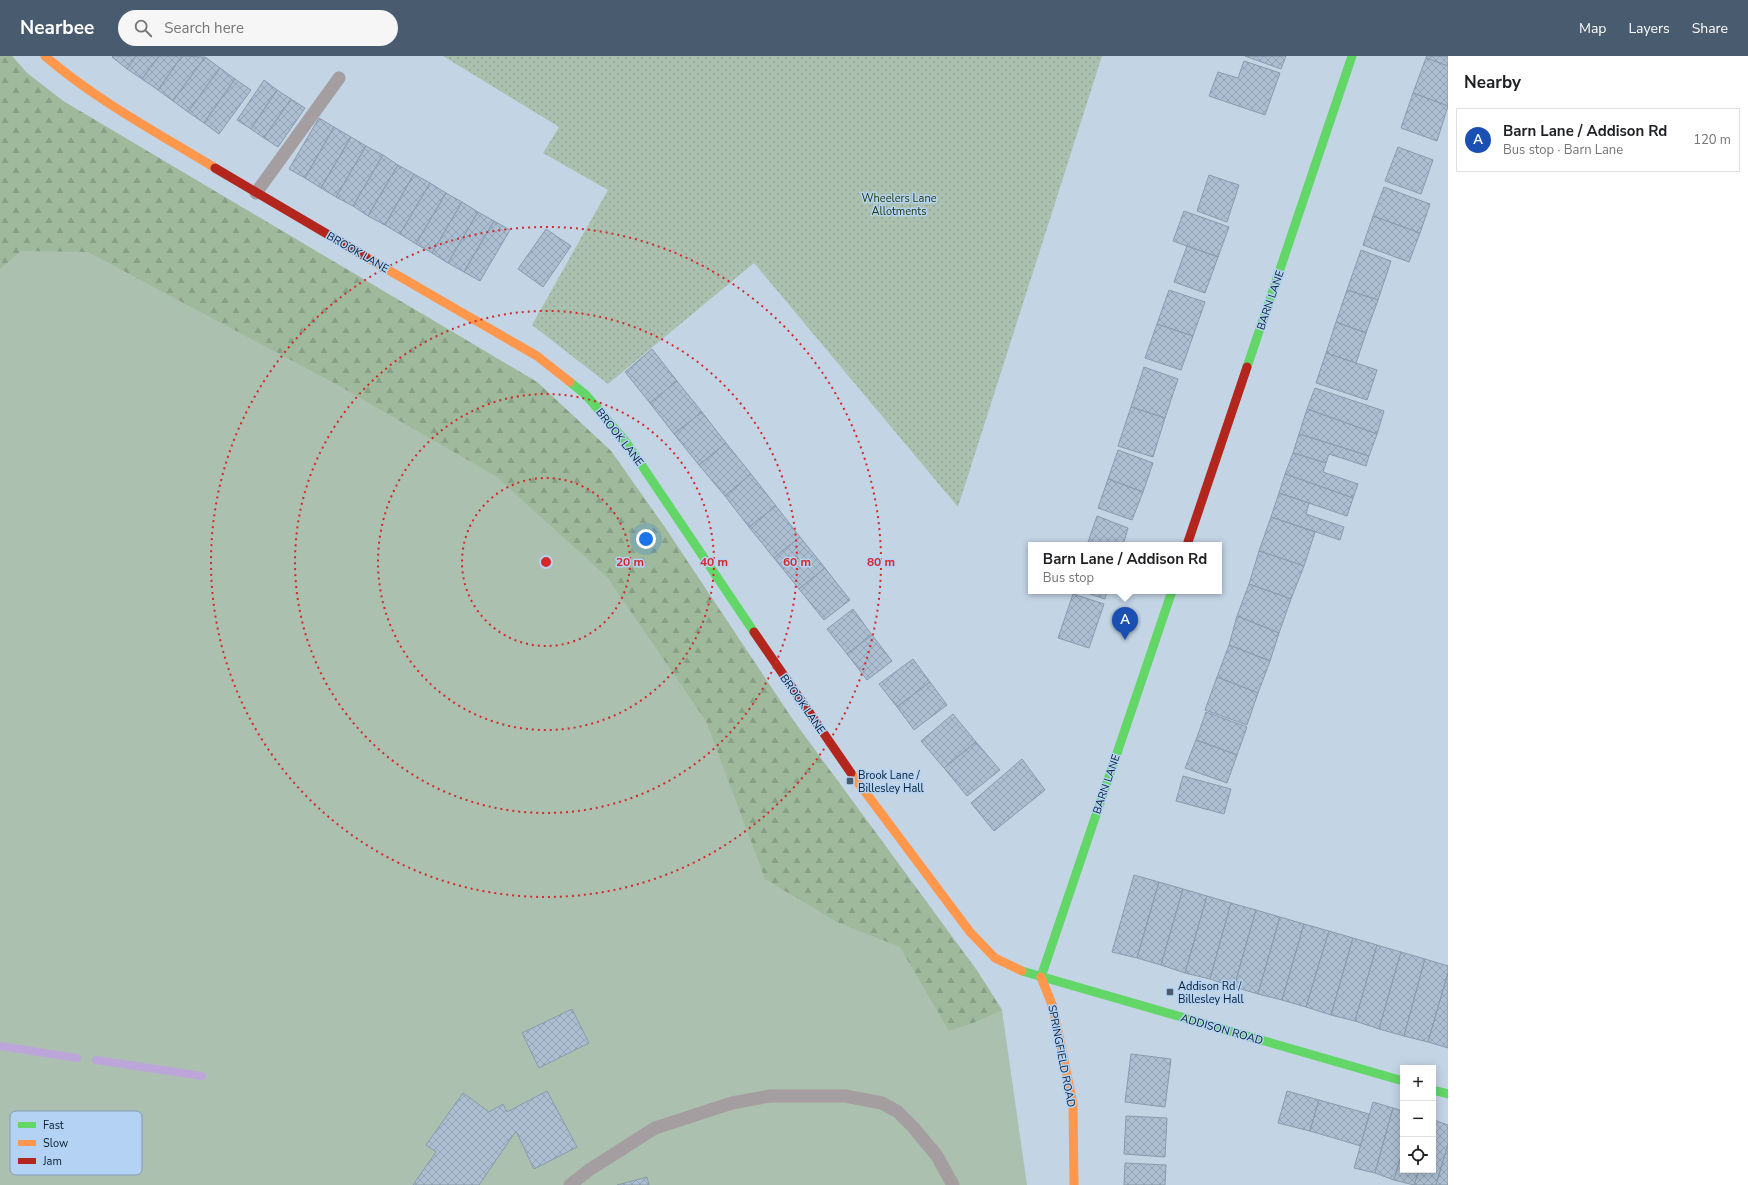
<!DOCTYPE html>
<meta charset="utf-8">
<style>
body{margin:0;font-family:"Nunito Sans",sans-serif;background:#f6f6f6;color:#202124}
.controls{position:absolute;right:12px;bottom:12px;display:grid;overflow:hidden;border-radius:0px;box-shadow:0 2px 10px #0003}
.controls button{width:36px;height:36px;display:grid;place-items:center;padding:0;border:0;border-bottom:1px solid #e0e0e0;background:#fff;color:#202124;font:20px sans-serif}
.you{position:absolute;left:646px;top:483px;width:14px;height:14px;margin:-10px;border:3px solid #fff;border-radius:50%;background:#1a73e8;box-shadow:0 0 0 6px #1a73e833}
.badge{display:grid;place-items:center;width:26px;height:26px;border-radius:50%;background:#495c6f;color:#fff;font-size:13px;font-weight:700}
.pin{position:absolute;translate:-50% -33px;filter:drop-shadow(0 1px 2px #0008)}
.pin::after{content:'';position:absolute;top:21px;width:14px;height:12px;background:inherit;clip-path:polygon(0 0,100% 0,50% 100%)}
.popup{position:absolute;left:1028px;top:486px;width:194px;height:52px;box-sizing:border-box;display:grid;place-content:center;border-radius:0px;background:#fff;filter:drop-shadow(0 1px 3px #0005);font-size:13px;white-space:nowrap;color:#757577}
.popup b{font-size:15px;color:#202124}
.popup::after{content:'';position:absolute;left:50%;top:100%;margin-left:-8px;border:8px solid transparent;border-top-color:#fff}
.list{margin:0;padding:0;list-style:none}
h2{display:flex;justify-content:space-between;align-items:center;height:52px;margin:0;padding:0 16px;font-size:17px}
h2 small{font-size:13px;font-weight:400;color:#757577}
.list li{display:grid;grid-template-columns:26px 1fr auto;gap:12px;align-items:center;box-sizing:border-box;height:64px;margin:0 8px 8px;padding:0 8px;border:1px solid #e0e0e0;border-radius:0px}
.list b{display:block;font-size:15px;white-space:nowrap}
.list p{margin:0;font-size:13px;white-space:nowrap;color:#757577}
.list em{font-size:13px;font-style:normal;color:#757577}
.icon{flex:none;width:22px;height:22px;fill:none;stroke:currentColor;stroke-width:2;stroke-linecap:round;stroke-linejoin:round}
.map{position:relative;flex:none;width:1448px;height:1129px;overflow:hidden}
header{display:flex;align-items:center;gap:24px;box-sizing:border-box;height:56px;padding:0 20px;background:#495c6f;color:#fff}
header strong{font-size:19px}
nav{display:flex;gap:22px;margin-inline-start:auto;font-size:14px}
.search{width:280px;height:36px;background:#f6f6f6;display:flex;align-items:center;gap:10px;box-sizing:border-box;padding:0 14px;border-radius:22px;color:#757577;font-size:15px}
main{display:flex}
aside{flex:1;background:#fff}
.map>svg:first-child{display:block}
</style>
<header>
<strong>Nearbee</strong>
<div class="search"><svg class="icon" aria-label="search" viewBox="0 0 24 24"><circle cx="10" cy="10" r="6"/><path d="M15 15l6 6"/></svg>Search here</div>
<nav><a>Map</a><a>Layers</a><a>Share</a></nav>
</header>
<main>
<div class="map">
<svg width="1448" height="1129" viewBox="0 0 1448 1129">
<defs>
<pattern id="forest-firs" width="22" height="20" patternUnits="userSpaceOnUse"><rect width="22" height="20" fill="#9eb99c"/><path d="M5 1l3.5 6h-7zM16 11l3.5 6h-7z" fill="#879e87"/></pattern>
<pattern id="garden-dots" width="8" height="8" patternUnits="userSpaceOnUse"><rect width="8" height="8" fill="#abc0af"/><path d="M2 2h.1M6 6h.1" fill="none" stroke="#92a497" stroke-width="1.8" stroke-linecap="round"/></pattern>
<pattern id="building-cross-hatch" width="8" height="8" patternUnits="userSpaceOnUse"><rect width="8" height="8" fill="#acbed1"/><path d="M0 0l8 8M0 8l8-8" fill="none" stroke="#92a3b4"/></pattern>
</defs>
<rect width="100%" height="100%" fill="#c3d4e5"/>
<path fill="#abc0af" d="M0,0H12L27,17L63,45L537,326L611,395L666,473L793,664L978,916L1002,954L1027,1129H0Z"/>
<path fill="url(#forest-firs)" d="M0,0H12L27,17L63,45L537,326L611,395L666,473L793,664L978,916L1002,954L976,966L949,975L900,891L837,866L765,823L706,665L607,521L497,421L336,328L88,196L21,195L0,213Z"/>
<path fill="url(#garden-dots)" d="M443,0H1102L958,451L754,207L608,328L532,269L608,134L543,97L559,71Z"/>
<g fill="none" stroke-linecap="round" stroke-linejoin="round">
<g stroke="#bca6d9" stroke-width="8">
<path d="M0,990L77,1002"/>
<path d="M96,1004L202,1020"/>
</g>
</g>
<g fill="url(#building-cross-hatch)" stroke="#899aab">
<path d="M113,0H136L127,13L112,1Z"/>
<path d="M136,0H159L142,23L127,13Z"/>
<path d="M159,0H182L158,34L142,23Z"/>
<path d="M182,0L205,1L173,45L158,34Z"/>
<path d="M1245,0H1286L1281,13Z"/>
<path d="M1427,0H1448V10L1426,2Z"/>
<path d="M205,1L220,12L188,56L173,45Z"/>
<path d="M1426,2L1448,10V50L1413,37Z"/>
<path d="M1244,5L1280,17L1265,59L1209,40L1218,16L1238,22Z"/>
<path d="M220,12L235,23L204,67L188,56Z"/>
<path d="M235,23L251,34L219,78L204,67Z"/>
<path d="M264,24L277,34L251,73L237,64Z"/>
<path d="M277,34L291,43L264,82L251,73Z"/>
<path d="M1413,37L1448,50L1437,85L1401,72Z"/>
<path d="M291,43L305,52L278,91L264,82Z"/>
<path d="M319,62L334,71L305,122L289,113Z"/>
<path d="M334,71L351,81L321,132L305,122Z"/>
<path d="M351,81L366,90L336,141L321,132Z"/>
<path d="M366,90L383,99L353,150L336,141Z"/>
<path d="M1398,91L1433,104L1421,138L1385,125Z"/>
<path d="M383,99L398,109L368,160L353,150Z"/>
<path d="M398,109L414,118L385,169L368,160Z"/>
<path d="M414,118L430,127L400,178L385,169Z"/>
<path d="M1209,119L1239,129L1227,166L1197,155Z"/>
<path d="M430,127L446,137L416,188L400,178Z"/>
<path d="M1384,131L1430,148L1420,177L1373,160Z"/>
<path d="M446,137L462,146L432,197L416,188Z"/>
<path d="M462,146L478,156L448,207L432,197Z"/>
<path d="M1184,155L1229,171L1218,201L1173,185Z"/>
<path d="M478,156L494,165L464,216L448,207Z"/>
<path d="M1373,160L1420,177L1409,206L1363,189Z"/>
<path d="M494,165L510,174L480,225L464,216Z"/>
<path d="M546,173L571,190L543,231L518,213Z"/>
<path d="M1187,190L1218,201L1205,237L1174,226Z"/>
<path d="M1361,194L1391,205L1378,244L1347,234Z"/>
<path d="M1169,234L1205,246L1193,280L1157,268Z"/>
<path d="M1347,234L1378,244L1366,277L1336,266Z"/>
<path d="M1336,266L1366,277L1356,307L1326,297Z"/>
<path d="M1157,268L1193,280L1181,314L1145,302Z"/>
<path d="M652,293L677,325L650,347L625,316Z"/>
<path d="M1326,297L1377,314L1367,344L1316,327Z"/>
<path d="M1144,311L1178,323L1165,362L1131,351Z"/>
<path d="M677,325L702,356L674,378L650,347Z"/>
<path d="M1315,332L1384,355L1377,378L1307,353Z"/>
<path d="M1131,351L1165,362L1153,401L1118,390Z"/>
<path d="M1307,353L1377,378L1369,400L1299,378Z"/>
<path d="M702,356L726,387L699,409L674,378Z"/>
<path d="M1299,378L1369,400L1366,410L1329,398L1326,407L1293,397Z"/>
<path d="M726,387L751,418L725,440L699,409Z"/>
<path d="M1118,394L1153,407L1143,436L1108,423Z"/>
<path d="M1293,397L1326,407L1323,416L1358,428L1353,442L1285,418Z"/>
<path d="M751,418L776,450L749,471L725,440Z"/>
<path d="M1285,418L1353,442L1347,460L1279,437Z"/>
<path d="M1108,423L1143,436L1132,464L1098,452Z"/>
<path d="M1279,437L1309,447L1306,458L1344,471L1340,484L1271,461Z"/>
<path d="M776,450L800,481L774,502L749,471Z"/>
<path d="M1097,460L1128,472L1123,489H1087Z"/>
<path d="M1271,461L1315,476L1304,510L1259,495Z"/>
<path d="M800,481L825,512L799,533L774,502Z"/>
<path d="M1259,495L1304,510L1291,543L1249,528Z"/>
<path d="M825,512L850,544L824,564L799,533Z"/>
<path d="M1249,528L1291,543L1279,577L1237,560Z"/>
<path d="M1081,535H1107L1105,543Z"/>
<path d="M1073,538L1104,548L1089,592L1058,582Z"/>
<path d="M853,553L872,579L847,598L827,573Z"/>
<path d="M1237,560L1279,577L1270,605L1229,589Z"/>
<path d="M872,579L892,605L867,624L847,598Z"/>
<path d="M1229,589L1270,605L1258,637L1217,621Z"/>
<path d="M913,603L930,626L897,651L879,628Z"/>
<path d="M1217,621L1258,637L1247,669L1205,654Z"/>
<path d="M930,626L947,649L914,674L897,651Z"/>
<path d="M1206,656L1247,671L1237,699L1196,684Z"/>
<path d="M953,658L976,686L944,712L921,685Z"/>
<path d="M1196,684L1237,699L1227,727L1185,712Z"/>
<path d="M976,686L1000,714L967,740L944,712Z"/>
<path d="M1022,703L1045,734L994,775L971,747Z"/>
<path d="M1183,720L1231,733L1224,758L1176,745Z"/>
<path d="M1134,819L1159,826L1137,902L1112,896Z"/>
<path d="M1159,826L1183,833L1161,909L1137,902Z"/>
<path d="M1183,833L1207,840L1185,917L1161,909Z"/>
<path d="M1207,840L1231,847L1210,923L1185,917Z"/>
<path d="M1231,847L1256,854L1234,931L1210,923Z"/>
<path d="M1256,854L1280,861L1258,938L1234,931Z"/>
<path d="M1280,861L1304,868L1282,944L1258,938Z"/>
<path d="M1304,868L1329,875L1306,951L1282,944Z"/>
<path d="M1329,875L1353,882L1331,959L1306,951Z"/>
<path d="M1353,882L1377,889L1355,965L1331,959Z"/>
<path d="M1377,889L1401,896L1379,973L1355,965Z"/>
<path d="M1401,896L1425,903L1404,980L1379,973Z"/>
<path d="M1425,903L1448,910V917L1428,986L1404,980Z"/>
<path d="M1448,917V992L1428,986Z"/>
<path d="M572,953L589,987L539,1012L522,977Z"/>
<path d="M1131,998L1171,1003L1165,1051L1125,1046Z"/>
<path d="M547,1035L577,1091L534,1113L516,1075L479,1129H413L436,1096L426,1089L463,1037L489,1056L503,1048L507,1056Z"/>
<path d="M1287,1035L1319,1044L1310,1075L1278,1067Z"/>
<path d="M1319,1044L1369,1058L1361,1090L1310,1075Z"/>
<path d="M1373,1046L1393,1052L1375,1117L1354,1112Z"/>
<path d="M1393,1052L1403,1055V1093L1394,1124L1375,1117Z"/>
<path d="M1126,1060L1167,1062L1165,1101L1124,1098Z"/>
<path d="M1434,1064L1448,1069V1088L1436,1129H1414L1419,1114H1433Z"/>
<path d="M1448,1088V1129H1436Z"/>
<path d="M1403,1093V1114H1419L1414,1129L1394,1124Z"/>
<path d="M1125,1107L1166,1109L1165,1129H1124Z"/>
<path d="M647,1121L649,1129H617Z"/>
</g>
<g fill="none" stroke-linecap="round" stroke-linejoin="round">
<g stroke="#a59ea1" stroke-width="13">
<path d="M256,137L339,22"/>
<path d="M570,1129L589,1114L655,1072L732,1047L770,1040H845L882,1047L898,1056L913,1071L937,1100L953,1129"/>
</g>
<g stroke="#63d668" stroke-width="9">
<path d="M1247,311L1352,0"/>
<path d="M570,326L586,339L626,386L754,576"/>
<path d="M1022,915L1403,1025"/>
<path d="M1041,921L1172,535"/>
<path d="M1433,1034L1448,1038"/>
</g>
<g stroke="#ff974d" stroke-width="9">
<path d="M45,0C96,44 158,77 215,112"/>
<path d="M366,201L537,300L570,326"/>
<path d="M851,717L970,876L995,902L1022,915"/>
<path d="M1041,921L1053,951L1073,1048L1074,1129"/>
</g>
<g stroke="#b3261e" stroke-width="9">
<path d="M215,112L366,201"/>
<path d="M1187,489L1247,311"/>
<path d="M754,576L851,717"/>
</g>
</g>
<g fill="none" stroke="#d62828" stroke-width="2" stroke-dasharray="2 4">
<circle cx="546" cy="506" r="84"/>
<circle cx="546" cy="506" r="168"/>
<circle cx="546" cy="506" r="251"/>
<circle cx="546" cy="506" r="335"/>
</g>
<g fill="#495c6f" stroke="#b4d3f4" stroke-width="1.5">
<rect x="846" y="721" width="8" height="8" rx="2"/>
<rect x="1166" y="932" width="8" height="8" rx="2"/>
</g>
<g text-anchor="middle" stroke-width="3" stroke-linejoin="round" paint-order="stroke">
<g font-size="11" fill="#243a08" stroke="#b4d3f4">
<text x="899" y="146">Wheelers Lane<tspan x="899" dy="13">Allotments</tspan></text>
</g>
<g font-size="11" fill="#071b2f" stroke="#b4d3f4">
<text transform="translate(358 196) rotate(30)" y="4">BROOK LANE</text>
<text transform="translate(1270 244) rotate(-71)" y="4">BARN LANE</text>
<text transform="translate(620 381) rotate(52)" y="4">BROOK LANE</text>
<text transform="translate(803 648) rotate(55)" y="4">BROOK LANE</text>
<text transform="translate(1106 728) rotate(-71)" y="4">BARN LANE</text>
<text transform="translate(1222 973) rotate(16)" y="4">ADDISON ROAD</text>
<text transform="translate(1062 1000) rotate(79)" y="4">SPRINGFIELD ROAD</text>
</g>
<g font-size="11" fill="#071b2f" stroke="#b4d3f4" text-anchor="start">
<text x="858" y="723">Brook Lane /<tspan x="858" dy="13">Billesley Hall</tspan></text>
<text x="1178" y="934">Addison Rd /<tspan x="1178" dy="13">Billesley Hall</tspan></text>
</g>
</g>
<rect x="10" y="1055" width="132" height="64" rx="6" fill="#b4d3f4" stroke="#809cb9" stroke-width="1"/>
<rect x="18" y="1066" width="18" height="6" fill="#63d668"/>
<rect x="18" y="1084" width="18" height="6" fill="#ff974d"/>
<rect x="18" y="1102" width="18" height="6" fill="#b3261e"/>
<g font-size="11" fill="#071b2f">
<text x="43" y="1073">Fast</text>
<text x="43" y="1091">Slow</text>
<text x="43" y="1109">Jam</text>
</g>
<circle cx="546" cy="506" r="6" fill="#d62828" stroke="#b4d3f4" stroke-width="2"/>
<g font-size="12" text-anchor="middle" font-weight="bold" fill="#d62828" stroke="#b4d3f4" stroke-width="3" stroke-linejoin="round" paint-order="stroke">
<text x="630" y="510">20 m</text>
<text x="714" y="510">40 m</text>
<text x="797" y="510">60 m</text>
<text x="881" y="510">80 m</text>
</g>
</svg>
<div class="controls">
<button>+</button>
<button>−</button>
<button><svg class="icon" aria-label="locate" viewBox="0 0 24 24"><circle cx="12" cy="12" r="6"/><path d="M12 2v4M12 18v4M2 12h4M18 12h4"/></svg></button>
</div>
<div class="you"></div>
<div class="pin badge" style="left:1125px;top:584px;background:#1a4fb4">A</div>
<div class="popup"><b>Barn Lane / Addison Rd</b>Bus stop</div>
</div>
<aside>
<h2>Nearby<small></small></h2>
<ul class="list">
<li><span class="badge" style="background:#1a4fb4">A</span><div><b>Barn Lane / Addison Rd</b><p>Bus stop · Barn Lane</p></div><em>120 m</em></li>
</ul>
</aside>
</main>
